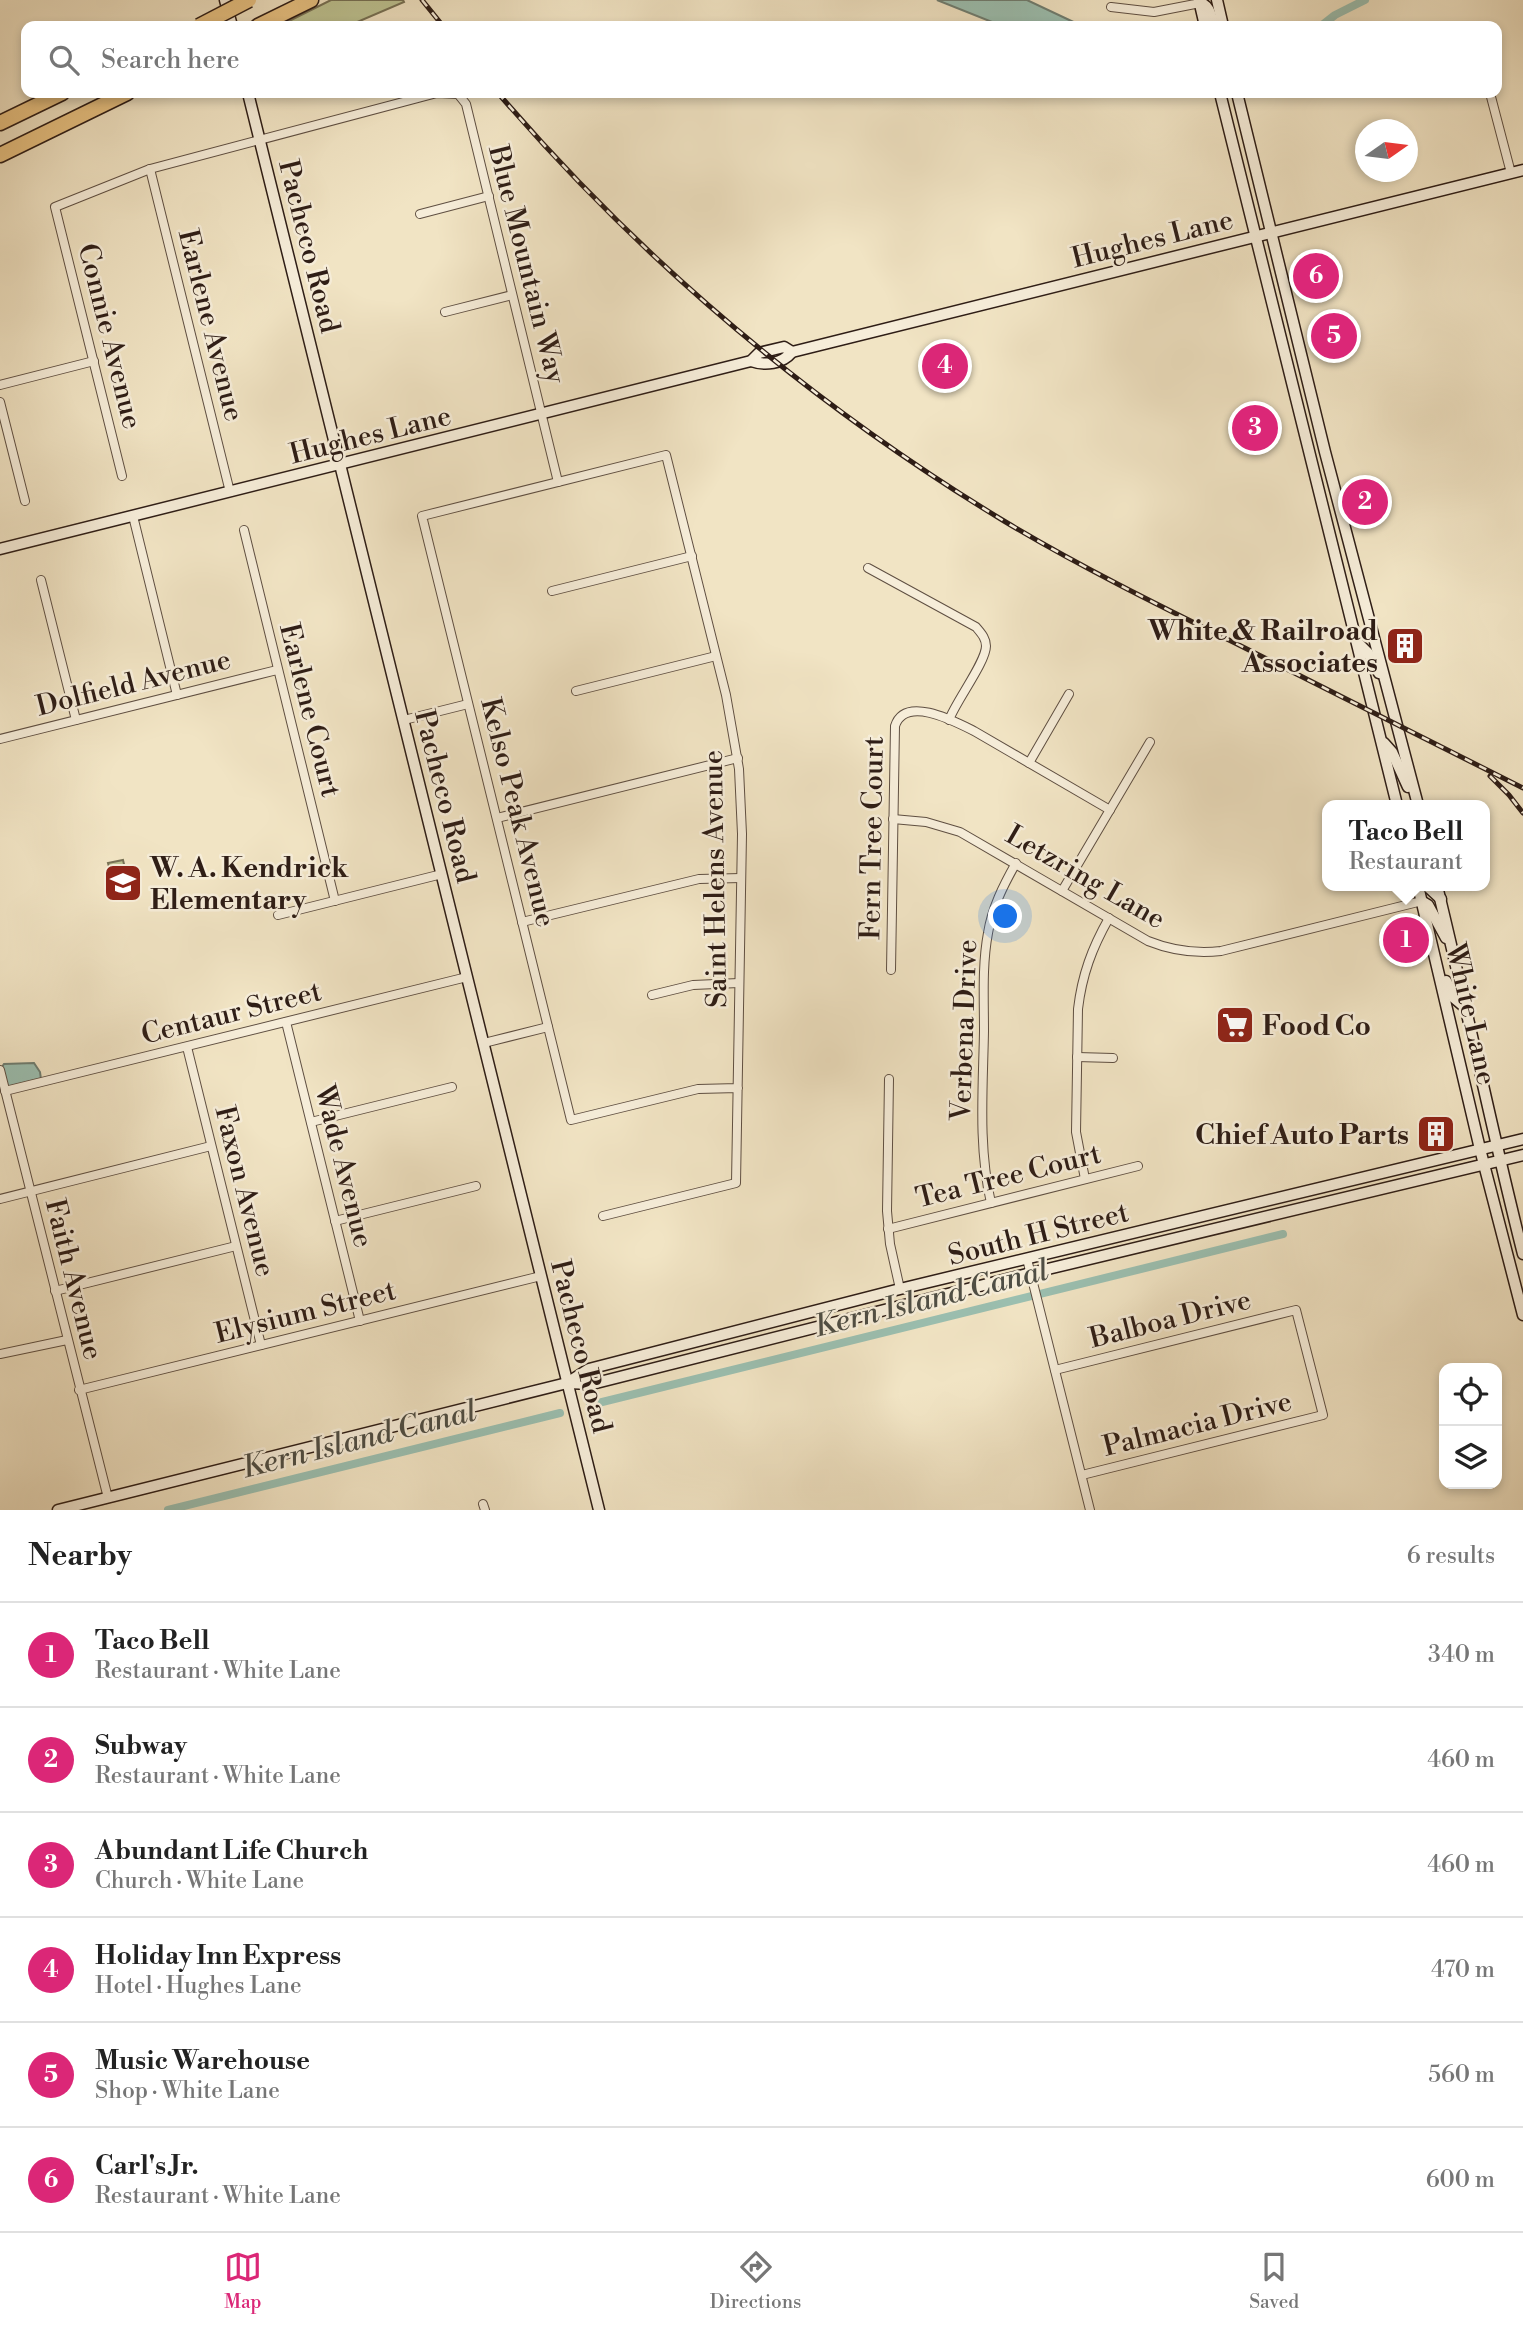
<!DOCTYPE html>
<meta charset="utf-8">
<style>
body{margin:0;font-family:"Libre Bodoni",serif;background:#f6f6f6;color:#222}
.controls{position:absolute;right:21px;bottom:21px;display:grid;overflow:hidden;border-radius:14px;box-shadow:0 4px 10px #0003}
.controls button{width:63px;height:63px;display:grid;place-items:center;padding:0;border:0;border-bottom:2px solid #e0e0e0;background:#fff;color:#222;font:35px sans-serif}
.compass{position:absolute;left:1355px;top:119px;width:63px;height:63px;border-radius:50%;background:#fff;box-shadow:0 4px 10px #0003;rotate:76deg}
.you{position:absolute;left:1006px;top:917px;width:24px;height:24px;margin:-18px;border:5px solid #fff;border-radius:50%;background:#1a73e8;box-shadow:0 0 0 10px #1a73e833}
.badge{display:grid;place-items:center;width:46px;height:46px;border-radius:50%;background:#db2777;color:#fff;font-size:23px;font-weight:700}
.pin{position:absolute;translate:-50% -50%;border:4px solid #fff;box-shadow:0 2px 7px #0006}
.popup{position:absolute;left:1322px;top:800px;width:168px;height:91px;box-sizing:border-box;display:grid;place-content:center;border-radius:14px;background:#fff;filter:drop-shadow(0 2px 5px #0005);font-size:23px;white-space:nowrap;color:#767676}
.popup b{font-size:26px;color:#222}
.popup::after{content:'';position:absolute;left:50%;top:100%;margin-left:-14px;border:14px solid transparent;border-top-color:#fff}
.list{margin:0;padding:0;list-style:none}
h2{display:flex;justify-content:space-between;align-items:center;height:91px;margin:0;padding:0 28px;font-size:30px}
h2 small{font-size:23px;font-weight:400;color:#767676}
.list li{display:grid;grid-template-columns:46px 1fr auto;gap:21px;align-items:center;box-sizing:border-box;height:105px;padding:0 28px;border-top:2px solid #e0e0e0}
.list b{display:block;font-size:26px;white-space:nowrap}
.list p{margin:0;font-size:23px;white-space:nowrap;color:#767676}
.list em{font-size:23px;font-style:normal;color:#767676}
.icon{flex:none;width:38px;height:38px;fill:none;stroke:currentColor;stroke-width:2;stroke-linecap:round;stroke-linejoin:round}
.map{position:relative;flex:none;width:1523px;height:1510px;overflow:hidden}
.search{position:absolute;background:#fff;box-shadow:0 4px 10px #0003;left:21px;right:21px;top:21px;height:77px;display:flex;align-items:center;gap:18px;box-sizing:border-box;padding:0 24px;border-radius:14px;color:#767676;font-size:26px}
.sheet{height:721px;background:#fff}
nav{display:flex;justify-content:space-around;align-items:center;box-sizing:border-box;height:98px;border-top:2px solid #e0e0e0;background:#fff;font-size:19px;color:#767676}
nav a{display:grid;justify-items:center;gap:4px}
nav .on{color:#db2777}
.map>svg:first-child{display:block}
</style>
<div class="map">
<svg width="1523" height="1510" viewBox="0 0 1523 1510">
<rect width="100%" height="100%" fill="#f1e4c4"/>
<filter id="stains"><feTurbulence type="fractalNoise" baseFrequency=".00286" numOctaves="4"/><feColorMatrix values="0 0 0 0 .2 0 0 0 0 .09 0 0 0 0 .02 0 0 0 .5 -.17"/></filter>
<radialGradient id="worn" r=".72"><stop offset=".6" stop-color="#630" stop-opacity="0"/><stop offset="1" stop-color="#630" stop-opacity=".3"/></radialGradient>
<g fill="#bdc392" stroke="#767054" stroke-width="2">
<path d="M331,0H403L404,2L348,26H279Z"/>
<path d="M123,860L128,881L114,885L108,863Z"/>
</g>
<g fill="#9bbfb0" stroke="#6f7e72" stroke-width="2">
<path d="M937,0H1027L1082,26H1002Z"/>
<path d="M34,1063L40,1072L41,1079L8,1088L2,1067L4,1064Z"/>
</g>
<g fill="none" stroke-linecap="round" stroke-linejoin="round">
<g stroke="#9bbfb0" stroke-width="8">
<path d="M1321,26L1335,15L1365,0"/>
<path d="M590,1405L1283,1234"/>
<path d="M168,1510L560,1413"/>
</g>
<defs>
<g id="street">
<path d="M1111,7L1154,12L1200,3"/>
<path d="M1490,93L1511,173"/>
<path d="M150,169L230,492"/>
<path d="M420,214L489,196"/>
<path d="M445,312L512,295"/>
<path d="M0,385L94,361"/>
<path d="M0,402L25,501"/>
<path d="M122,476L55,207L150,169L437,93L458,94L466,104L558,482"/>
<path d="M133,516L177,695"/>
<path d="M244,530L335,901"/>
<path d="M868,568L976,627C981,633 986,638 986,646C986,662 956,701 949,720"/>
<path d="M41,580L76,720"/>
<path d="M552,591L692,556"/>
<path d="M576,691L716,656"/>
<path d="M404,720L468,704"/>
<path d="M0,739L277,670"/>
<path d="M1029,763L1069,694"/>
<path d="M497,818L738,758"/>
<path d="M893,819L926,822L960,832L1148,941C1173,951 1195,954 1221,951L1422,901"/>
<path d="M1062,891L1150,742"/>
<path d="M278,915L442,874"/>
<path d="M522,922L699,879L741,878"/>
<path d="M891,970L895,726C905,695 954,721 974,731L1110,810"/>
<path d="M652,995L693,985L739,983"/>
<path d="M286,1022L360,1321"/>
<path d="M484,1043L548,1027"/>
<path d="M187,1047L261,1345"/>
<path d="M1077,1057L1113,1058"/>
<path d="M0,1070L108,1498"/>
<path d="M889,1079L887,1211L890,1244L900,1289"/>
<path d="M5,1091L467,977"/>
<path d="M311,1122L452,1087"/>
<path d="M1085,1179L1076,1132L1078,1009C1082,975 1092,948 1109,918"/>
<path d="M0,1199L211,1146"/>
<path d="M991,1203C978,1146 983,1089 984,1031C984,999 982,965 988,933C992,908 1003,886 1016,863"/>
<path d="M603,1216L736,1183L742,834L739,769L726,695L666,455L422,516L571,1120L698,1089L738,1088"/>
<path d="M335,1221L476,1186"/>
<path d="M888,1229L1138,1166"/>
<path d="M1027,1259L1090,1510"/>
<path d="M55,1291L236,1246"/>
<path d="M0,1354L67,1340"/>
<path d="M1055,1370L1296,1310L1323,1415L1082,1475"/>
<path d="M79,1390L541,1276"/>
<path d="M483,1504L485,1510"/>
</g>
<g id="secondary">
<path d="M225,0L232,26"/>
<path d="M1199,0L1205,26"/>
<path d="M1217,0L1223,26"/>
<path d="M1200,3C1210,5 1211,17 1214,26"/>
<path d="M248,93L599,1510"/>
<path d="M1220,93L1397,805"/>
<path d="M1237,93L1325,452L1418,805"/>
<path d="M751,361C765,366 782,364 792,352L1523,170"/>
<path d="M0,549L751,361L759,353L784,347L792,352"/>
<path d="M1359,644L1368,653L1379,673"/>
<path d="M1384,743L1392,752L1408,787"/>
<path d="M1418,886L1480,1149L1523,1315"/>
<path d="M1427,886L1441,899"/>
<path d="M1437,886C1467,1008 1492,1132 1523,1254"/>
<path d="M1423,902L1428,905L1446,938"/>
<path d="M1446,981L1454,998L1467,1009"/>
<path d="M567,1383L589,1369L900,1289L1523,1139"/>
<path d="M58,1510L567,1383L592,1384L1031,1273L1523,1155"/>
</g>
<g id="highway">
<path d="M258,26L311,0"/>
<path d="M0,123L62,93"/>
<path d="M0,155L127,93"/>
</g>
</defs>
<use href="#street" stroke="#5f4f42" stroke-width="10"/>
<use href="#secondary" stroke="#2e1d16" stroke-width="13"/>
<use href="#highway" stroke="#2e1d16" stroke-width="17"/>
<use href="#street" stroke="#f6edd9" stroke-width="8"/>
<use href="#secondary" stroke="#f6edd9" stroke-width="10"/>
<use href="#highway" stroke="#e8c282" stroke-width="14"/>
<defs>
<g id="rail">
<path d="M422,0L443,26"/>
<path d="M498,93C643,262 813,405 1004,521C1079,566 1158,605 1237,644C1332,692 1428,740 1523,788"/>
<path d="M1490,776L1509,795L1523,813"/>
</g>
</defs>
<use href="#rail" stroke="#2e1d16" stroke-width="5"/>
<use href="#rail" stroke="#f6edd9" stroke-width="2.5" stroke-dasharray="8" stroke-linecap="butt"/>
<defs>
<path id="highway-bridge" d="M199,26L249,0"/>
</defs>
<use href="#highway-bridge" stroke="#2e1d16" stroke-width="17" stroke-linecap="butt"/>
<use href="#highway-bridge" stroke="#e8c282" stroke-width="14"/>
</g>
<defs>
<symbol id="building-square" viewBox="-11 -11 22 22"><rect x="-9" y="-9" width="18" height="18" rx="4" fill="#8f2418" stroke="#f6edd9"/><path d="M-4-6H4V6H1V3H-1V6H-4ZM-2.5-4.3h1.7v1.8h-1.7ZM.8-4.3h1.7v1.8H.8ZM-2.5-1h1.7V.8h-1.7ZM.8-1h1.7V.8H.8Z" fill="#fff"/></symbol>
<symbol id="school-square" viewBox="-11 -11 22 22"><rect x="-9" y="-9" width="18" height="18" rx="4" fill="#8f2418" stroke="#f6edd9"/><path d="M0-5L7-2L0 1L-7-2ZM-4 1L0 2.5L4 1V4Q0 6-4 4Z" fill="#fff"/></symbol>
<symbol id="supermarket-square" viewBox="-11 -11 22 22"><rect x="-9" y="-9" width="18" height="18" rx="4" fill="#8f2418" stroke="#f6edd9"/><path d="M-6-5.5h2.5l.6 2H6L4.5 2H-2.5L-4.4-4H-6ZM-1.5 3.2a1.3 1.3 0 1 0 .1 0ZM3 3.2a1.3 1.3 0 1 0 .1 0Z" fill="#fff"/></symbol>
</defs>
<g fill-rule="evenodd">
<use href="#building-square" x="1383" y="624" width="44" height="44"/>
<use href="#school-square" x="101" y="861" width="44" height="44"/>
<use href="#supermarket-square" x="1213" y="1003" width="44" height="44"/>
<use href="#building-square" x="1414" y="1112" width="44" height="44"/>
</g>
<g text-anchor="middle" stroke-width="5" stroke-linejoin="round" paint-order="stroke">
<g font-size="28" fill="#2e1d16" stroke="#f6edd9">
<text transform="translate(1152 238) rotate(-14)" y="10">Hughes Lane</text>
<text transform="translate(310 246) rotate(76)" y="10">Pacheco Road</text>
<text transform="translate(528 264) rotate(76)" y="10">Blue Mountain Way</text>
<text transform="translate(212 325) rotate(76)" y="10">Earlene Avenue</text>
<text transform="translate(111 336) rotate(76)" y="10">Connie Avenue</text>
<text transform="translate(370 434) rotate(-14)" y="10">Hughes Lane</text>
<text transform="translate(133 682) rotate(-14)" y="10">Dolfield Avenue</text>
<text transform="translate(311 710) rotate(76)" y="10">Earlene Court</text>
<text transform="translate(446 796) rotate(76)" y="10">Pacheco Road</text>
<text transform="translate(519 812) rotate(76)" y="10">Kelso Peak Avenue</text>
<text transform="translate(871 838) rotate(-89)" y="10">Fern Tree Court</text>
<text transform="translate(1086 876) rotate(30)" y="10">Letzring Lane</text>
<text transform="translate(714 879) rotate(-91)" y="10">Saint Helens Avenue</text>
<text transform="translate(231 1012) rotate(-14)" y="10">Centaur Street</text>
<text transform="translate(1472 1014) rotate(77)" y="10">White Lane</text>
<text transform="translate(963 1030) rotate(-88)" y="10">Verbena Drive</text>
<text transform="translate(345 1166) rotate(76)" y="10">Wade Avenue</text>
<text transform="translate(1008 1175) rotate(-14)" y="10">Tea Tree Court</text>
<text transform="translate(246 1191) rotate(76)" y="10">Faxon Avenue</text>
<text transform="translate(1038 1233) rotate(-14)" y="10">South H Street</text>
<text transform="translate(75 1279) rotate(76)" y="10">Faith Avenue</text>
<text transform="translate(305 1311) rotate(-14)" y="10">Elysium Street</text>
<text transform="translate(1170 1318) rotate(-14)" y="10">Balboa Drive</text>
<text transform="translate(582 1346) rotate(76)" y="10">Pacheco Road</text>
<text transform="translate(1197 1423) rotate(-14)" y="10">Palmacia Drive</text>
</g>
<g font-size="28" font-weight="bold" fill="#2e1d16" stroke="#f6edd9" text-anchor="end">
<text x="1378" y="640">White &amp; Railroad<tspan x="1378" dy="32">Associates</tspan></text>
<text x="150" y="877" text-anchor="start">W. A. Kendrick<tspan x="150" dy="32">Elementary</tspan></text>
<text x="1262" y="1035" text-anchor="start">Food Co</text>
<text x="1409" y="1144">Chief Auto Parts</text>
</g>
<g font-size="30" font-style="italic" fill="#4f4e44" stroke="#f6edd9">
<text transform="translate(931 1298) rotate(-14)" y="10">Kern Island Canal</text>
<text transform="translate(359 1439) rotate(-14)" y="10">Kern Island Canal</text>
</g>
</g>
<rect width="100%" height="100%" filter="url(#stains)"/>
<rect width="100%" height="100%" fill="url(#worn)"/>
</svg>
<div class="controls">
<button><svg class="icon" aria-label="locate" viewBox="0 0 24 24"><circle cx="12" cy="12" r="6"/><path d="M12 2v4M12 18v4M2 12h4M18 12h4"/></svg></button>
<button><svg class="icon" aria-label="layers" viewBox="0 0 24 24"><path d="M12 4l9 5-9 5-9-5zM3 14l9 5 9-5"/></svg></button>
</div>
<svg class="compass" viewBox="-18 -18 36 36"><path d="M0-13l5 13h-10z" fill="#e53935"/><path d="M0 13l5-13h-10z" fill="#767676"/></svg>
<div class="you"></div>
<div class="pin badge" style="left:1406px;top:940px">1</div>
<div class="popup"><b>Taco Bell</b>Restaurant</div>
<div class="pin badge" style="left:1365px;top:502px">2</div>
<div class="pin badge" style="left:1255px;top:428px">3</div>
<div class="pin badge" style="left:945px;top:366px">4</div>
<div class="pin badge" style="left:1334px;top:336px">5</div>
<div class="pin badge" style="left:1316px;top:276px">6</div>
<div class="search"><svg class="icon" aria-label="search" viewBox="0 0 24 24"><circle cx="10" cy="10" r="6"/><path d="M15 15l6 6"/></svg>Search here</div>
</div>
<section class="sheet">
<h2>Nearby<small>6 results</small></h2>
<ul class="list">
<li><span class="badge">1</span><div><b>Taco Bell</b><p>Restaurant · White Lane</p></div><em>340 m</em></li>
<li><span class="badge">2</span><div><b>Subway</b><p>Restaurant · White Lane</p></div><em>460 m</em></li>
<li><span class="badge">3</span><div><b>Abundant Life Church</b><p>Church · White Lane</p></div><em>460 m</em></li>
<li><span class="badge">4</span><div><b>Holiday Inn Express</b><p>Hotel · Hughes Lane</p></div><em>470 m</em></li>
<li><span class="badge">5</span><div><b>Music Warehouse</b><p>Shop · White Lane</p></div><em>560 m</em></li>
<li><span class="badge">6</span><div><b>Carl's Jr.</b><p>Restaurant · White Lane</p></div><em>600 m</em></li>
</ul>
</section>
<nav>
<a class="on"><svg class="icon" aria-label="map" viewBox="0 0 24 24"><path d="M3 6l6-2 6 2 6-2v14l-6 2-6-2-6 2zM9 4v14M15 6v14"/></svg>Map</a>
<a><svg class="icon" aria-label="directions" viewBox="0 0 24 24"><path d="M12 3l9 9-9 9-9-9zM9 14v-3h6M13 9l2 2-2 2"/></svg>Directions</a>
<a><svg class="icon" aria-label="saved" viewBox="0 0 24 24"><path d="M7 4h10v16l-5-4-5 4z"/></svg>Saved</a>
</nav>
